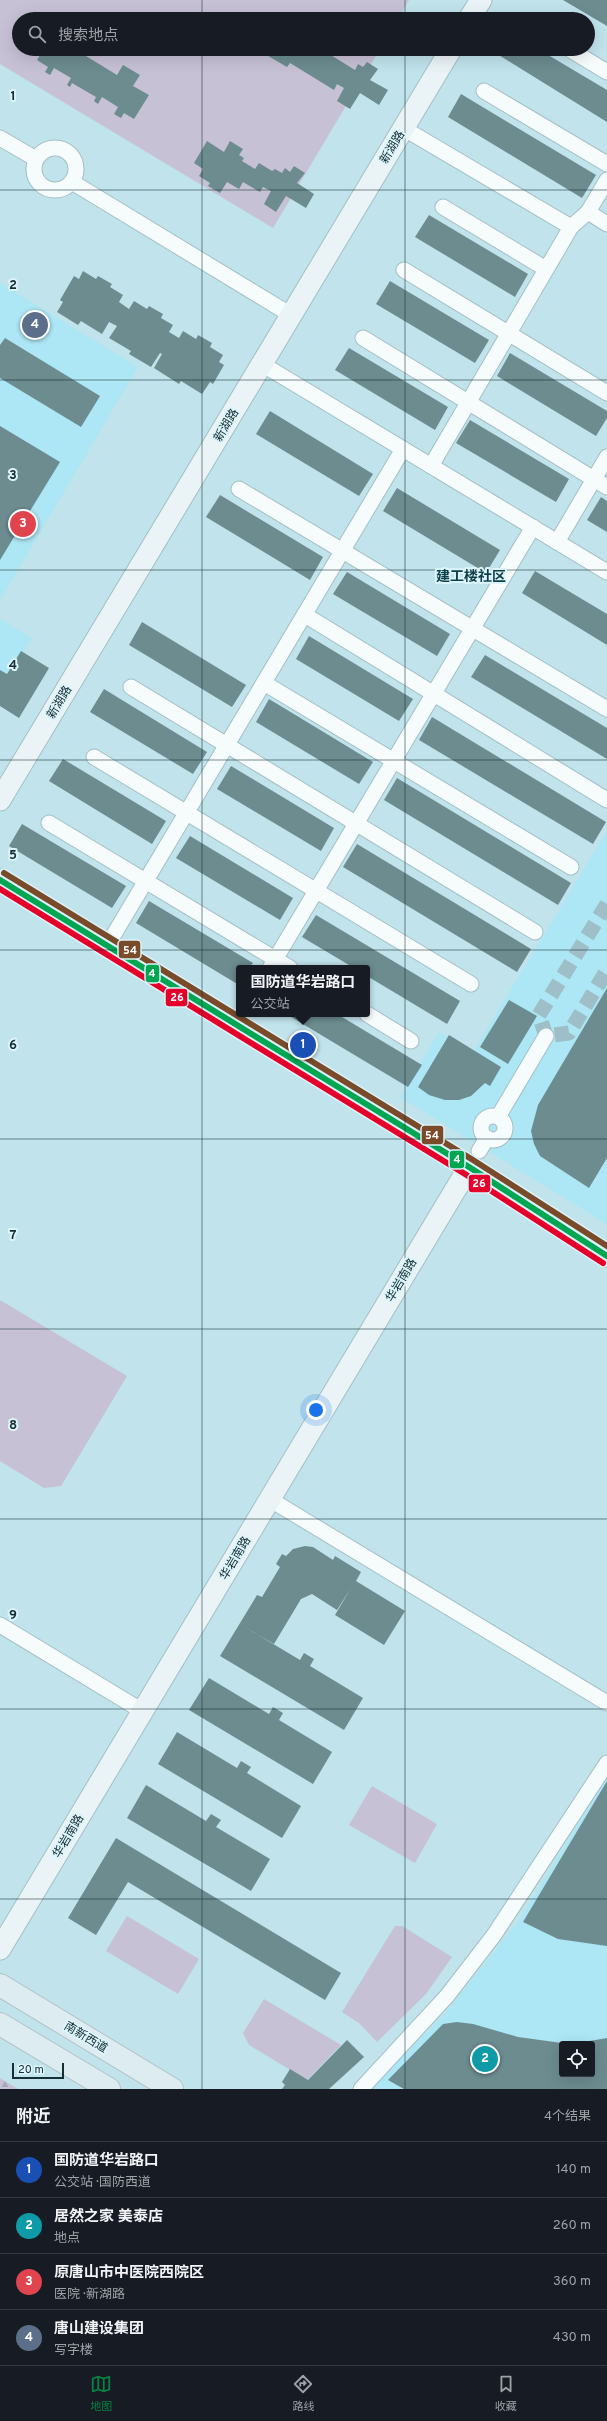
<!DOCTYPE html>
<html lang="zh">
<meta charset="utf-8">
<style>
body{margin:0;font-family:Overpass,"Noto Sans SC",sans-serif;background:#20242c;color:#f1f3f6}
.controls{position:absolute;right:12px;bottom:12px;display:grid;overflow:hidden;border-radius:4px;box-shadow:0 4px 16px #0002}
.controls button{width:36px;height:36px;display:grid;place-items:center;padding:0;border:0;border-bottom:1px solid #363941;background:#171b24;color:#f1f3f6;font:20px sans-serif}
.scale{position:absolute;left:12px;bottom:10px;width:52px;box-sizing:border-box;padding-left:4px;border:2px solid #152f35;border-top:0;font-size:11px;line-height:14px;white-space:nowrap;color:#152f35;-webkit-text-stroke:3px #dcf4fa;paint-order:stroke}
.you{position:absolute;left:316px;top:1410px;width:14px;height:14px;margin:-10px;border:3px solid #fff;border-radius:50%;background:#1a73e8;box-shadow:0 0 0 6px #1a73e833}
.badge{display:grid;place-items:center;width:26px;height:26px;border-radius:50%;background:#0b8043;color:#fff;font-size:13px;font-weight:700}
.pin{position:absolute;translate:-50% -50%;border:2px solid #fff;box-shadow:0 1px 4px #0006}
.popup{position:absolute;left:236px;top:965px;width:134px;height:52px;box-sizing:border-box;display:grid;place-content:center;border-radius:4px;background:#171b24;filter:drop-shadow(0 1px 3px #0005);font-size:13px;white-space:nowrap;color:#9ea1a6}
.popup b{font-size:15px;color:#f1f3f6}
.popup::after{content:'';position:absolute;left:50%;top:100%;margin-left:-8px;border:8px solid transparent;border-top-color:#171b24}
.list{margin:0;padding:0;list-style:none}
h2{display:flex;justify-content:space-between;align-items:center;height:52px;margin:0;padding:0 16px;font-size:17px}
h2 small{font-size:13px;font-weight:400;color:#9ea1a6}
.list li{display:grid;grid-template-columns:26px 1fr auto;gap:12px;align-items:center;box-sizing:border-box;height:56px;padding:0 16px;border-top:1px solid #363941}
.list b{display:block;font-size:15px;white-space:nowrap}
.list p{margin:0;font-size:13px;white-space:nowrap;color:#9ea1a6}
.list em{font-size:13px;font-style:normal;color:#9ea1a6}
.icon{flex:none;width:22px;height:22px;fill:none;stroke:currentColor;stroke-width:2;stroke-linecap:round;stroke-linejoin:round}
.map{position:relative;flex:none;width:607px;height:2089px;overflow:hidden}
.search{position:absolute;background:#171b24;box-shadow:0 4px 16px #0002;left:12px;right:12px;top:12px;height:44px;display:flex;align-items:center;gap:10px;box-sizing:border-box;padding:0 14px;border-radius:22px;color:#9ea1a6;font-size:15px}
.sheet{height:276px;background:#171b24}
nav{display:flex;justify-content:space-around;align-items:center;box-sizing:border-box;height:56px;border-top:1px solid #363941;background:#171b24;font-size:11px;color:#9ea1a6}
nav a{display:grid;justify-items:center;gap:2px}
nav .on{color:#0b8043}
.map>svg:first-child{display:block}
</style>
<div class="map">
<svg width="607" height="2089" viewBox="0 0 607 2089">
<defs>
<pattern id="forest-firs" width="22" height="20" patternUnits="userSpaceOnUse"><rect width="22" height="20" fill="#c6c1d5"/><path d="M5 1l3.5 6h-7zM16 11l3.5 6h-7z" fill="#a9a6b7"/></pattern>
</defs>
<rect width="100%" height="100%" fill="#c0e3ec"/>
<g fill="#ade6f4" fill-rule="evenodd">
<path d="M0,283L138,367L0,600Z"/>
<path d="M0,619L32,638L0,691Z"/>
<path d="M607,831V1224L400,1097L439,1032L473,1052Z"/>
<path d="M607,1777V2089H371L447,2011L494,1952L522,1916ZM562,2044H592V2074H562Z"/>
</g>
<g fill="#c6c1d5">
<path d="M0,0H409L398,19H19V49H380L273,228L0,64Z"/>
<path d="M0,1300L127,1376L61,1486L44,1488L0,1461Z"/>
<path d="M372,1786L437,1824L415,1863L349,1825Z"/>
<path d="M127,1916L199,1959L178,1994L106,1951Z"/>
<path d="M395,1926H402L452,1957L426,1994L377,2042L359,2023L342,2012Z"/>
<path d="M264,1999L341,2045L307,2080L249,2045L243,2033Z"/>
</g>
<path fill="url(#forest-firs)" d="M0,2078L18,2089H0Z"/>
<g fill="#6c8c90">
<path d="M563,0H607V26Z"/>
<path d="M44,49H90L86,56L117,75L123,65L140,75L133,86L149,95L134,119L124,113L121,118L114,114L118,107L102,97L98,104L94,101L96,97L72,83L70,87L67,85L71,78L54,68L50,75L45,72L48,67L37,60Z"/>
<path d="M266,49H321L355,70L358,64L363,67L367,62L378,69L370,80L388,90L379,105L360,93L350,109L337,101L344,88L337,84L334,90L290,63L287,67L263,53Z"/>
<path d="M489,49H538L607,90V122Z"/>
<path d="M461,94L596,175L582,198L448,117Z"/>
<path d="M207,141L224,152L230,141L243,149L239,155L244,158L242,161L255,169L259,163L272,171L275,169L282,173L285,168L290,172L294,166L305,173L297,183L314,194L306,208L286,196L276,212L264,204L271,191L263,187L260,192L243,182L239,189L227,182L220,193L208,186L210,183L199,176L203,169L194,163Z"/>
<path d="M429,215L528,274L515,297L415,237Z"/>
<path d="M83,271L96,279L98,276L112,284L110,287L123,295L119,302L129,309L134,301L147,309L149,306L163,314L161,318L173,325L169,332L179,338L183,331L196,339L198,335L212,343L210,347L223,355L219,362L224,365L213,384L210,382L202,394L181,381L179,384L154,368L162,354L160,353L151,367L129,354L131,351L109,338L117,326L109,322L102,334L81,321L78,325L57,312L63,302L60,300L74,276L79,279Z"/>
<path d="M390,281L489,340L475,363L376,304Z"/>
<path d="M5,338L100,396L81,427L0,378V345Z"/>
<path d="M349,348L448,407L435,430L335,370Z"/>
<path d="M510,353L607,411V418L596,436L497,376Z"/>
<path d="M270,411L373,474L359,496L256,434Z"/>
<path d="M470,420L569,479L556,502L456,443Z"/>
<path d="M0,426L60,462L0,560Z"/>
<path d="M397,488L500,550L486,573L383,511Z"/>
<path d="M220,495L323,557L310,580L206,517Z"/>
<path d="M601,497L607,501V532L587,520Z"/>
<path d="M535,571L607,614V645L522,593Z"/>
<path d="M347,572L450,634L437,656L333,594Z"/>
<path d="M142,622L246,685L232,707L129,645Z"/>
<path d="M309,636L413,699L399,721L296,659Z"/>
<path d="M21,651L49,668L19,718L0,706V670L7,674Z"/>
<path d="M485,655L607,728V759L471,677Z"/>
<path d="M104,689L207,752L193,774L90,712Z"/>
<path d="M269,699L373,762L359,784L256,722Z"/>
<path d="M432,717L606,822L593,844L419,740Z"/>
<path d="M63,759L166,821L152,844L49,781Z"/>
<path d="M231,766L334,828L321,851L217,789Z"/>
<path d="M397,778L571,883L558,905L384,800Z"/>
<path d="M22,824L126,886L112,908L9,846Z"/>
<path d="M190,836L293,898L280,920L176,858Z"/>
<path d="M357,844L531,949L517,972L343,867Z"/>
<path d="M149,901L253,963L249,968H239V985L136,923Z"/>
<path d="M316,915L460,1001L447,1024L367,976V968H354L302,937Z"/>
<path d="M607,988V1158L589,1188L540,1156L534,1144L531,1131L538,1105Z"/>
<path d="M509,1000L537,1016L508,1064L480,1047Z"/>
<path d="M286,1014H337L422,1065L408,1087Z"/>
<path d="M449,1035L501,1067L490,1086L485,1083L471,1096L459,1100H445L429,1095L418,1087Z"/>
<path d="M305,1546L313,1547L333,1560L335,1556L361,1572L356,1581L405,1611L384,1645L335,1615L351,1588L337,1610L312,1594L301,1599L274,1644L243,1626L300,1660L304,1653L314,1659L310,1666L363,1698L344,1730L220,1656L257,1595L262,1597L280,1567L276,1564L282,1554L286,1556L293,1549Z"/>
<path d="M209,1678L269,1714L273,1707L283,1713L279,1720L332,1752L313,1784L189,1710Z"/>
<path d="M177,1732L237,1768L241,1761L251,1767L247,1773L301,1806L282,1838L158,1764Z"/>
<path d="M607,1781V1946L558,1939L523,1922Z"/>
<path d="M146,1785L206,1821L211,1814L221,1820L216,1827L270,1859L251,1891L127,1818Z"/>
<path d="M116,1838L341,1973L325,2000L128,1882L96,1935L68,1918Z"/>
<path d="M457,2022L473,2024L518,2037L562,2043V2074H592V2044L578,2043L607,2038V2089H404L388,2080L443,2024Z"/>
<path d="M347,2040L364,2057L329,2089H282L285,2085L282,2082L290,2069L308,2080Z"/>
</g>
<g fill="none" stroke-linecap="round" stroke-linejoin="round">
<path stroke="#9ebfc7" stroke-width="15" stroke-dasharray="15 8" stroke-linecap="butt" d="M607,904L539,1015L546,1036L569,1033L607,970"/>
<defs>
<g id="street">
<path d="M569,49L607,72"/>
<path d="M484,91L607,164"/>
<path d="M403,128L571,227"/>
<path d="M0,138L36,159"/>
<circle cx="55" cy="169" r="21"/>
<path d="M72,182L291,315"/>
<path d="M443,207L546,269"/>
<path d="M588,212L607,224"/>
<path d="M404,270L607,393"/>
<path d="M363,338L607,487"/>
<path d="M262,364L607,572"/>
<path d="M431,466L571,227L588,212L607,180"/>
<path d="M239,489L607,709"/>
<path d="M557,542L607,457"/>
<path d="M305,615L607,800"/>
<path d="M264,683L571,867"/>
<path d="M131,687L535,932"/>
<path d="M94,757L471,984"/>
<path d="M49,823L290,968"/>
<path d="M107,946L403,449"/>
<path d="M270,968L533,527"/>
<path d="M367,1014L411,1041"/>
<circle cx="493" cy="1128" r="12"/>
<path d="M498,1117L546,1036"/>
<path d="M479,1151L487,1138"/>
<path d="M271,1500L607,1703"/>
<path d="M0,1625L144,1712"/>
<path d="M361,2089L447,1996L494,1935L607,1763"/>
</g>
<g id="secondary">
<path d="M469,19L481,0"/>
<path d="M0,800L451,49"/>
<path d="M0,880L469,1167L607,1256"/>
<path d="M0,1949L469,1167"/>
</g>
<g id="primary">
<path d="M0,1985L172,2089"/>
<path d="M0,2024L109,2089"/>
</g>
</defs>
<use href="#street" stroke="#a3bfc5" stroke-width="17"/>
<use href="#secondary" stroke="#a3bfc5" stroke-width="23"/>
<use href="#primary" stroke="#b2c3c8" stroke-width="24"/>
<use href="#street" stroke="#f6fbfc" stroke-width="15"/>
<use href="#secondary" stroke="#eaf4f6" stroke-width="21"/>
<use href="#primary" stroke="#ddecf0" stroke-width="22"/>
<defs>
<path id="bus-1" d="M0,880L469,1167L607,1256"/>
<path id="bus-2" d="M0,889L465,1174L603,1263"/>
<path id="bus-3" d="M4,873L473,1160L607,1246"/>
</defs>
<use href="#bus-1" stroke="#dcf4fa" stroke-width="9"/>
<use href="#bus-2" stroke="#dcf4fa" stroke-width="9"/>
<use href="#bus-3" stroke="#dcf4fa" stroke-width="9"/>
<use href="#bus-1" stroke="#00a651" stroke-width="6"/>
<use href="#bus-2" stroke="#e4002b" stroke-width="6"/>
<use href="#bus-3" stroke="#7a4b2a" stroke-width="6"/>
</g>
<path fill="none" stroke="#152f35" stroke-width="1" stroke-opacity="0.55" d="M202,0V19M405,0V19M202,49V2089M405,49V2089M0,190H607M0,380H607M0,570H607M0,760H607M0,950H607M0,1139H607M0,1329H607M0,1519H607M0,1709H607M0,1899H607"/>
<g text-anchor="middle" stroke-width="4" stroke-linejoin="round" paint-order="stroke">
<g font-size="12" fill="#152f35" stroke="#dcf4fa">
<text transform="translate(392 147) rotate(-59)" y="4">新湖路</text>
<text transform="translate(226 425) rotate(-59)" y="4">新湖路</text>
<text transform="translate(59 702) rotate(-59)" y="4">新湖路</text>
<text transform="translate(401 1280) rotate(-59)" y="4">华岩南路</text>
<text transform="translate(235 1558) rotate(-59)" y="4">华岩南路</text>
<text transform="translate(68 1836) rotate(-59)" y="4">华岩南路</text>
<text transform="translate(86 2037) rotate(31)" y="4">南新西道</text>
</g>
<g font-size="14" font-weight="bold" fill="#0d3f4a" stroke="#dcf4fa">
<text x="471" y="581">建工楼社区</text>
</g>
</g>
<g font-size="13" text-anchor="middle" font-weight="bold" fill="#152f35" stroke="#dcf4fa" stroke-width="4" stroke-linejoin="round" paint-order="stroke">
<text x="13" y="100">1</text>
<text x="13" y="289">2</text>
<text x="13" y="479">3</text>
<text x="13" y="669">4</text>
<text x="13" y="859">5</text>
<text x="13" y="1049">6</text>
<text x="13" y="1239">7</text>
<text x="13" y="1429">8</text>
<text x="13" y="1619">9</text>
</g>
<g stroke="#dcf4fa" stroke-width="1.5">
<rect x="118" y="940" width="23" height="19" rx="4" fill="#7a4b2a"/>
<rect x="145" y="964" width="15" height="19" rx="4" fill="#00a651"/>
<rect x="165" y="988" width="23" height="19" rx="4" fill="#e4002b"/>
<rect x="421" y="1125" width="23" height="20" rx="4" fill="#7a4b2a"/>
<rect x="449" y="1150" width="16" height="19" rx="4" fill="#00a651"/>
<rect x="468" y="1174" width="23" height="19" rx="4" fill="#e4002b"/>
</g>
<g font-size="11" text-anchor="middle" font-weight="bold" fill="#fff">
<text x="130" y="954">54</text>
<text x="152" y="977">4</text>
<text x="177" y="1001">26</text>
<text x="432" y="1139">54</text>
<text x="457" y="1163">4</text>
<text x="479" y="1187">26</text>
</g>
</svg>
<div class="controls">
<button><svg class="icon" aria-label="locate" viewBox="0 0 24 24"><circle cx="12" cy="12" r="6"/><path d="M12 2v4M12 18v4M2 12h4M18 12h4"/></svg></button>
</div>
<div class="scale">20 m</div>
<div class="you"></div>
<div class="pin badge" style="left:303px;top:1045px;background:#1a4fb4">1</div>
<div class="popup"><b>国防道华岩路口</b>公交站</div>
<div class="pin badge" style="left:485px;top:2059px;background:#0f9aa8">2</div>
<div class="pin badge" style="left:23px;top:524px;background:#e0444e">3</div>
<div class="pin badge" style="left:35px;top:325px;background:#5c6f8a">4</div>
<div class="search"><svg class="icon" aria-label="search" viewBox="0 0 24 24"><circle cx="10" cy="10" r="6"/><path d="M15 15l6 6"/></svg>搜索地点</div>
</div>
<section class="sheet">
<h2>附近<small>4个结果</small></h2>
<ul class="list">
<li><span class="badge" style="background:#1a4fb4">1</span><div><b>国防道华岩路口</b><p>公交站 · 国防西道</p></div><em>140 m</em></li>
<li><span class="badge" style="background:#0f9aa8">2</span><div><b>居然之家 美泰店</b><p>地点</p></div><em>260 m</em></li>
<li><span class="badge" style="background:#e0444e">3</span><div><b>原唐山市中医院西院区</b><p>医院 · 新湖路</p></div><em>360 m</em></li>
<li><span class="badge" style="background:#5c6f8a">4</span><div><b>唐山建设集团</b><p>写字楼</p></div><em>430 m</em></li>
</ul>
</section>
<nav>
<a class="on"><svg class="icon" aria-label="map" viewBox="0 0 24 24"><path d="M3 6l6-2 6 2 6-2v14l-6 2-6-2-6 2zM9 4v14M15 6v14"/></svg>地图</a>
<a><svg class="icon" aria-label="directions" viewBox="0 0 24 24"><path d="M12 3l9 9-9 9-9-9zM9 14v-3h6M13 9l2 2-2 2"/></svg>路线</a>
<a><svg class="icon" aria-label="saved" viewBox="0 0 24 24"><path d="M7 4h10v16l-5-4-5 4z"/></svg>收藏</a>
</nav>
